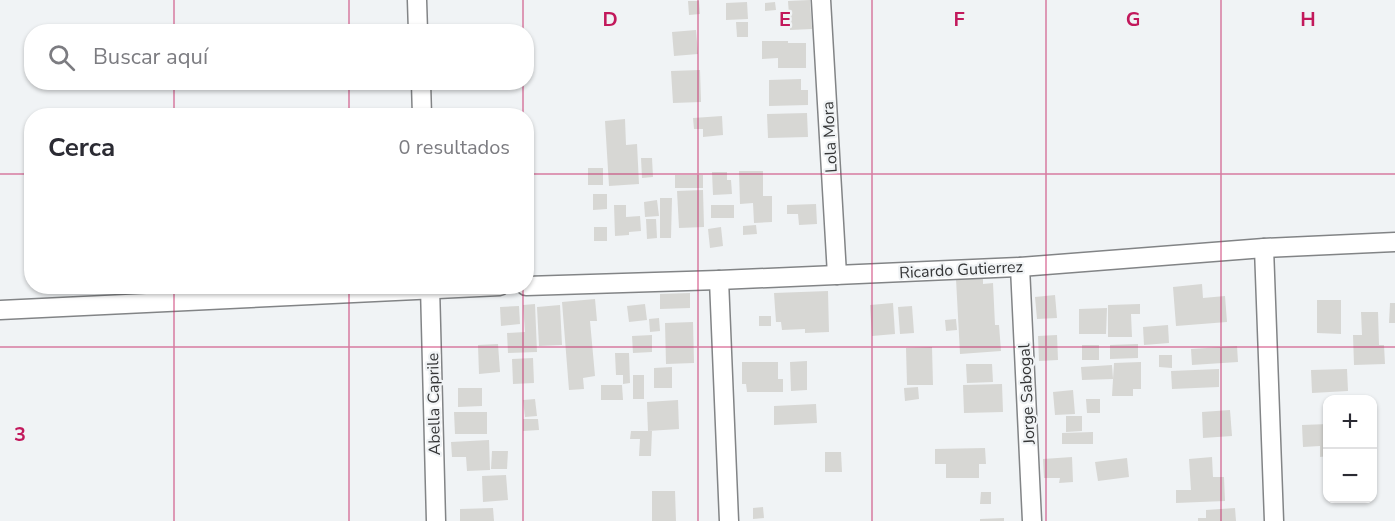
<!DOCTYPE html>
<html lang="es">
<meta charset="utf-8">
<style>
body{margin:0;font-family:"Nunito Sans",sans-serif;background:#f7f7f7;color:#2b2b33}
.controls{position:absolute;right:18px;bottom:18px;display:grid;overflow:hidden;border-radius:12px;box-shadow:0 2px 4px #0004}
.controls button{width:54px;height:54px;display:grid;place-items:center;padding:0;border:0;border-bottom:2px solid #e1e1e2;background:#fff;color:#2b2b33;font:30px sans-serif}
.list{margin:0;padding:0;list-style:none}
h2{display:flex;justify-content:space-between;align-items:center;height:78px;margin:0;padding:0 24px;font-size:26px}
h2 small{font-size:20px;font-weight:400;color:#7c7c81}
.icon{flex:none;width:33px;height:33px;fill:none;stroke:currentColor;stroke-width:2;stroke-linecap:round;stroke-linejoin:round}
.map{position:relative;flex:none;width:1395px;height:521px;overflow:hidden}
.search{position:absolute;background:#fff;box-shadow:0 2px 4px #0004;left:24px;top:24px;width:510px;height:66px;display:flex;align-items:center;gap:15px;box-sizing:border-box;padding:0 21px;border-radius:24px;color:#7c7c81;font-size:22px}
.panel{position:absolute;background:#fff;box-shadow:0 2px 4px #0004;left:24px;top:108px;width:510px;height:186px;border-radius:24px}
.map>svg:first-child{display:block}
</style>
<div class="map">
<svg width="1395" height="521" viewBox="0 0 1395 521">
<rect width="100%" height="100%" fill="#f0f3f5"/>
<g fill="#d7d7d4">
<path d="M810,0L812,29L790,30L788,1Z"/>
<path d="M688,1H699L700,14L689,15Z"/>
<path d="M747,2L748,19L726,20V3Z"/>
<path d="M775,2L776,10L765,11V3Z"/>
<path d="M736,22H748V37H737Z"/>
<path d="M696,30L698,54L674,56L672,32Z"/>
<path d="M762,41H788V43H806V68H778V58L762,59Z"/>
<path d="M700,70L701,102L673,103L671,71Z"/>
<path d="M801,79V90H808V105L769,106V80Z"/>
<path d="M807,113L808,137L768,138L767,114Z"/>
<path d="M722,116L723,135L703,137V129H694L693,118Z"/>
<path d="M625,119L626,145L637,144L639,184L609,186L605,121Z"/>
<path d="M641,158H652L653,177L642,178Z"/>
<rect x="588" y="168" width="15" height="17"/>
<path d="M739,171H763V196H772V222L754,223L753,203L740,204Z"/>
<path d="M712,172H727V180H731L732,194L713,195Z"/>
<rect x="675" y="175" width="28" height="13"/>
<path d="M703,190L704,227L679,228L677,191Z"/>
<path d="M593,194H607V209L593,210Z"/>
<path d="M660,198H672L671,238H660Z"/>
<path d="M657,200L659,216L645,217L644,202Z"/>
<path d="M816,204L817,224L799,225L798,214H787V205Z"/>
<path d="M614,205H626V217L640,216L641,231L629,232V235L615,236Z"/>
<rect x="711" y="205" width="23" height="13"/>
<path d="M646,219H656L657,238L647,239Z"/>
<path d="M756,225L757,234L743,235V226Z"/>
<rect x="594" y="227" width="13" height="14"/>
<path d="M721,227L723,246L710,248L708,229Z"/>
<path d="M983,278V284L993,283L995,325H999L1001,351L960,354L956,279Z"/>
<path d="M1202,284L1203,298L1225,296L1227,322L1176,326L1173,287Z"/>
<path d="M828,291L829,332L805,333V329L782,330L781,322H776L774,293Z"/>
<path d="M690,293V308L660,309V294Z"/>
<path d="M1055,295L1057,318L1037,319L1035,297Z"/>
<path d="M595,299L597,321H590L595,376L583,378L584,389L569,390L562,302Z"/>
<path d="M1317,300H1341V334L1317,333Z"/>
<path d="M893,303L895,334L872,336L870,305Z"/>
<path d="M1390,303H1395V323H1389Z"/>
<path d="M535,304L537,352L508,353L507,333L525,332L523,305Z"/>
<path d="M645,304L647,320L629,322L627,306Z"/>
<path d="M1140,304V314H1131L1132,337H1108V305Z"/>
<path d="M560,305L562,345L539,346L537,307Z"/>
<path d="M519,306L520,324L501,326L500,307Z"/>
<path d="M912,306L914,333L900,334L898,307Z"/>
<path d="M1107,308L1106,334H1079V309Z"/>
<path d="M1361,312H1378L1379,345H1384L1385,364L1354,365L1353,335H1362Z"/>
<rect x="759" y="316" width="12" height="10"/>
<path d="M659,318L660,331L650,332L649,319Z"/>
<path d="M956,319L957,330L946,331L945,320Z"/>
<path d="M693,322L694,363L666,364L665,323Z"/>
<path d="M1168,325L1169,343L1144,345L1143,327Z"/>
<path d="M652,335V352L633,353L632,336Z"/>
<path d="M1057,335L1058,360L1039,361L1038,336Z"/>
<path d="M498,344L500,372L479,374L478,345Z"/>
<path d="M1138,344V358L1110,359V345Z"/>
<rect x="1082" y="345" width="17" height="15"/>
<path d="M1237,346L1238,362L1192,365L1191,349Z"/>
<path d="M932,347L933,385H907L906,348Z"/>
<path d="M615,353H629L630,383L623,384V375H616Z"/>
<path d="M1159,355H1172V368L1159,367Z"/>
<path d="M533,358L534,383L513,384L512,359Z"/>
<path d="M807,361V390L791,391L790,362Z"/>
<path d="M742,362H778V379H783V392H747L746,384H742Z"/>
<path d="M1141,362V389H1133V396H1112L1114,363Z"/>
<path d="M966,364H992L993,382L967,383Z"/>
<path d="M1112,365L1113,379L1082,380L1081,367Z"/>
<path d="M672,367V388H654V368Z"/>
<path d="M1219,369V387L1172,389L1171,371Z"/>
<path d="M1347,369L1348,391L1312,393L1311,370Z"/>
<rect x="633" y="375" width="11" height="24"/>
<path d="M1002,384L1003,412L964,413L963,385Z"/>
<path d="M601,385H622L623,400H601Z"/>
<path d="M918,387L919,399L905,401L904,388Z"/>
<path d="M458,388H482V406L458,407Z"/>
<path d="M1073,390L1075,414L1055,415L1053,392Z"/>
<path d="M535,399L537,416L525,417L523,400Z"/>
<path d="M1086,399H1100V413H1087Z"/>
<path d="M678,400L679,429L648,431L647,402Z"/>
<path d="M816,404L817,423L774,425V406Z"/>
<path d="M1230,410L1232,436L1203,438L1202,412Z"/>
<path d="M454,412H487V434H455Z"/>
<path d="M1066,416H1082V431L1066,432Z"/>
<path d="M523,419H538L539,430L523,431Z"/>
<path d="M1328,424V456L1320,457V446L1303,447L1302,425Z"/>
<path d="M631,431H652L651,456H639L640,439H630Z"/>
<path d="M1093,432V444H1062V433Z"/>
<path d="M489,440L490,470L467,471L466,457H452L451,442Z"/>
<path d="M985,448L986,464H979V478H946V464H935V449Z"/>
<path d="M492,451H508L507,469H491Z"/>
<path d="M825,452H841L842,472H825Z"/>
<path d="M1072,457L1073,482L1059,483L1060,478H1044L1043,459Z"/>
<path d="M1212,457L1213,477H1224L1225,501L1176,503V490H1191L1189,459Z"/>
<path d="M1127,458L1129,477L1098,481L1095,462Z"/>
<path d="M506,475L508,500L483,502L482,476Z"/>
<path d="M652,491H675L676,521H652Z"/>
<path d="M981,492H991V504H980Z"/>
<path d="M763,507L764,518L753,519V508Z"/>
<path d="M493,508L494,521H460V509Z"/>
<path d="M1235,508L1236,521H1198V518H1206V510Z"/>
<path d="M1004,518V521H980V519Z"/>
</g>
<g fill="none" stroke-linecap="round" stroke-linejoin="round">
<defs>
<g id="street">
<path d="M417,0L418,32"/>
<path d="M821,0L837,275"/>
<path d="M421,82L422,116"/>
<path d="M1264,248L1274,521"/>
<path d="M1020,267L1032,521"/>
<path d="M719,280L729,521"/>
<path d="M430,286L436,521"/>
<path d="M526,286L719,280L1020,267L1264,248L1395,242"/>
<path d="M0,310L500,286"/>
</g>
</defs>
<use href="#street" stroke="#828486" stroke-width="21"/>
<use href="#street" stroke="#fff" stroke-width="18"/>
</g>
<path fill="none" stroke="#c2185b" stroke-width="1.5" stroke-opacity="0.55" d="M174,0V32M349,0V32M523,0V32M698,0V521M872,0V521M1046,0V521M1221,0V521M174,82V116M349,82V116M523,82V116M0,174H32M526,174H1395M174,286V521M349,286V521M523,286V521M0,347H1395"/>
<g text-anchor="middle" stroke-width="4.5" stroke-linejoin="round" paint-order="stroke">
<g font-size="16" fill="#353637" stroke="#f0f3f5">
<text transform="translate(829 137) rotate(-93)" y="6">Lola Mora</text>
<text transform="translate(961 269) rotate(-3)" y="6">Ricardo Gutierrez</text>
<text transform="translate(1026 394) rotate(-93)" y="6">Jorge Sabogal</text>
<text transform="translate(433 404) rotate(-91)" y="6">Abella Caprile</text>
</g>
</g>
<g font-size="20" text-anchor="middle" font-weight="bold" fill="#c2185b" stroke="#f0f3f5" stroke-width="4.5" stroke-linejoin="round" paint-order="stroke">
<text x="610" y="26">D</text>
<text x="785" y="26">E</text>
<text x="959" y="26">F</text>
<text x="1133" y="26">G</text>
<text x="1308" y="26">H</text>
<text x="20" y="441">3</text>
</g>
</svg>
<div class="controls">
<button>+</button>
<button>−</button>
</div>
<div class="search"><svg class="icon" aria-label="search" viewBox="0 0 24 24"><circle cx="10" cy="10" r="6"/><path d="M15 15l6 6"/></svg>Buscar aquí</div>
<section class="panel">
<h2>Cerca<small>0 resultados</small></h2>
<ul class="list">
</ul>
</section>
</div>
